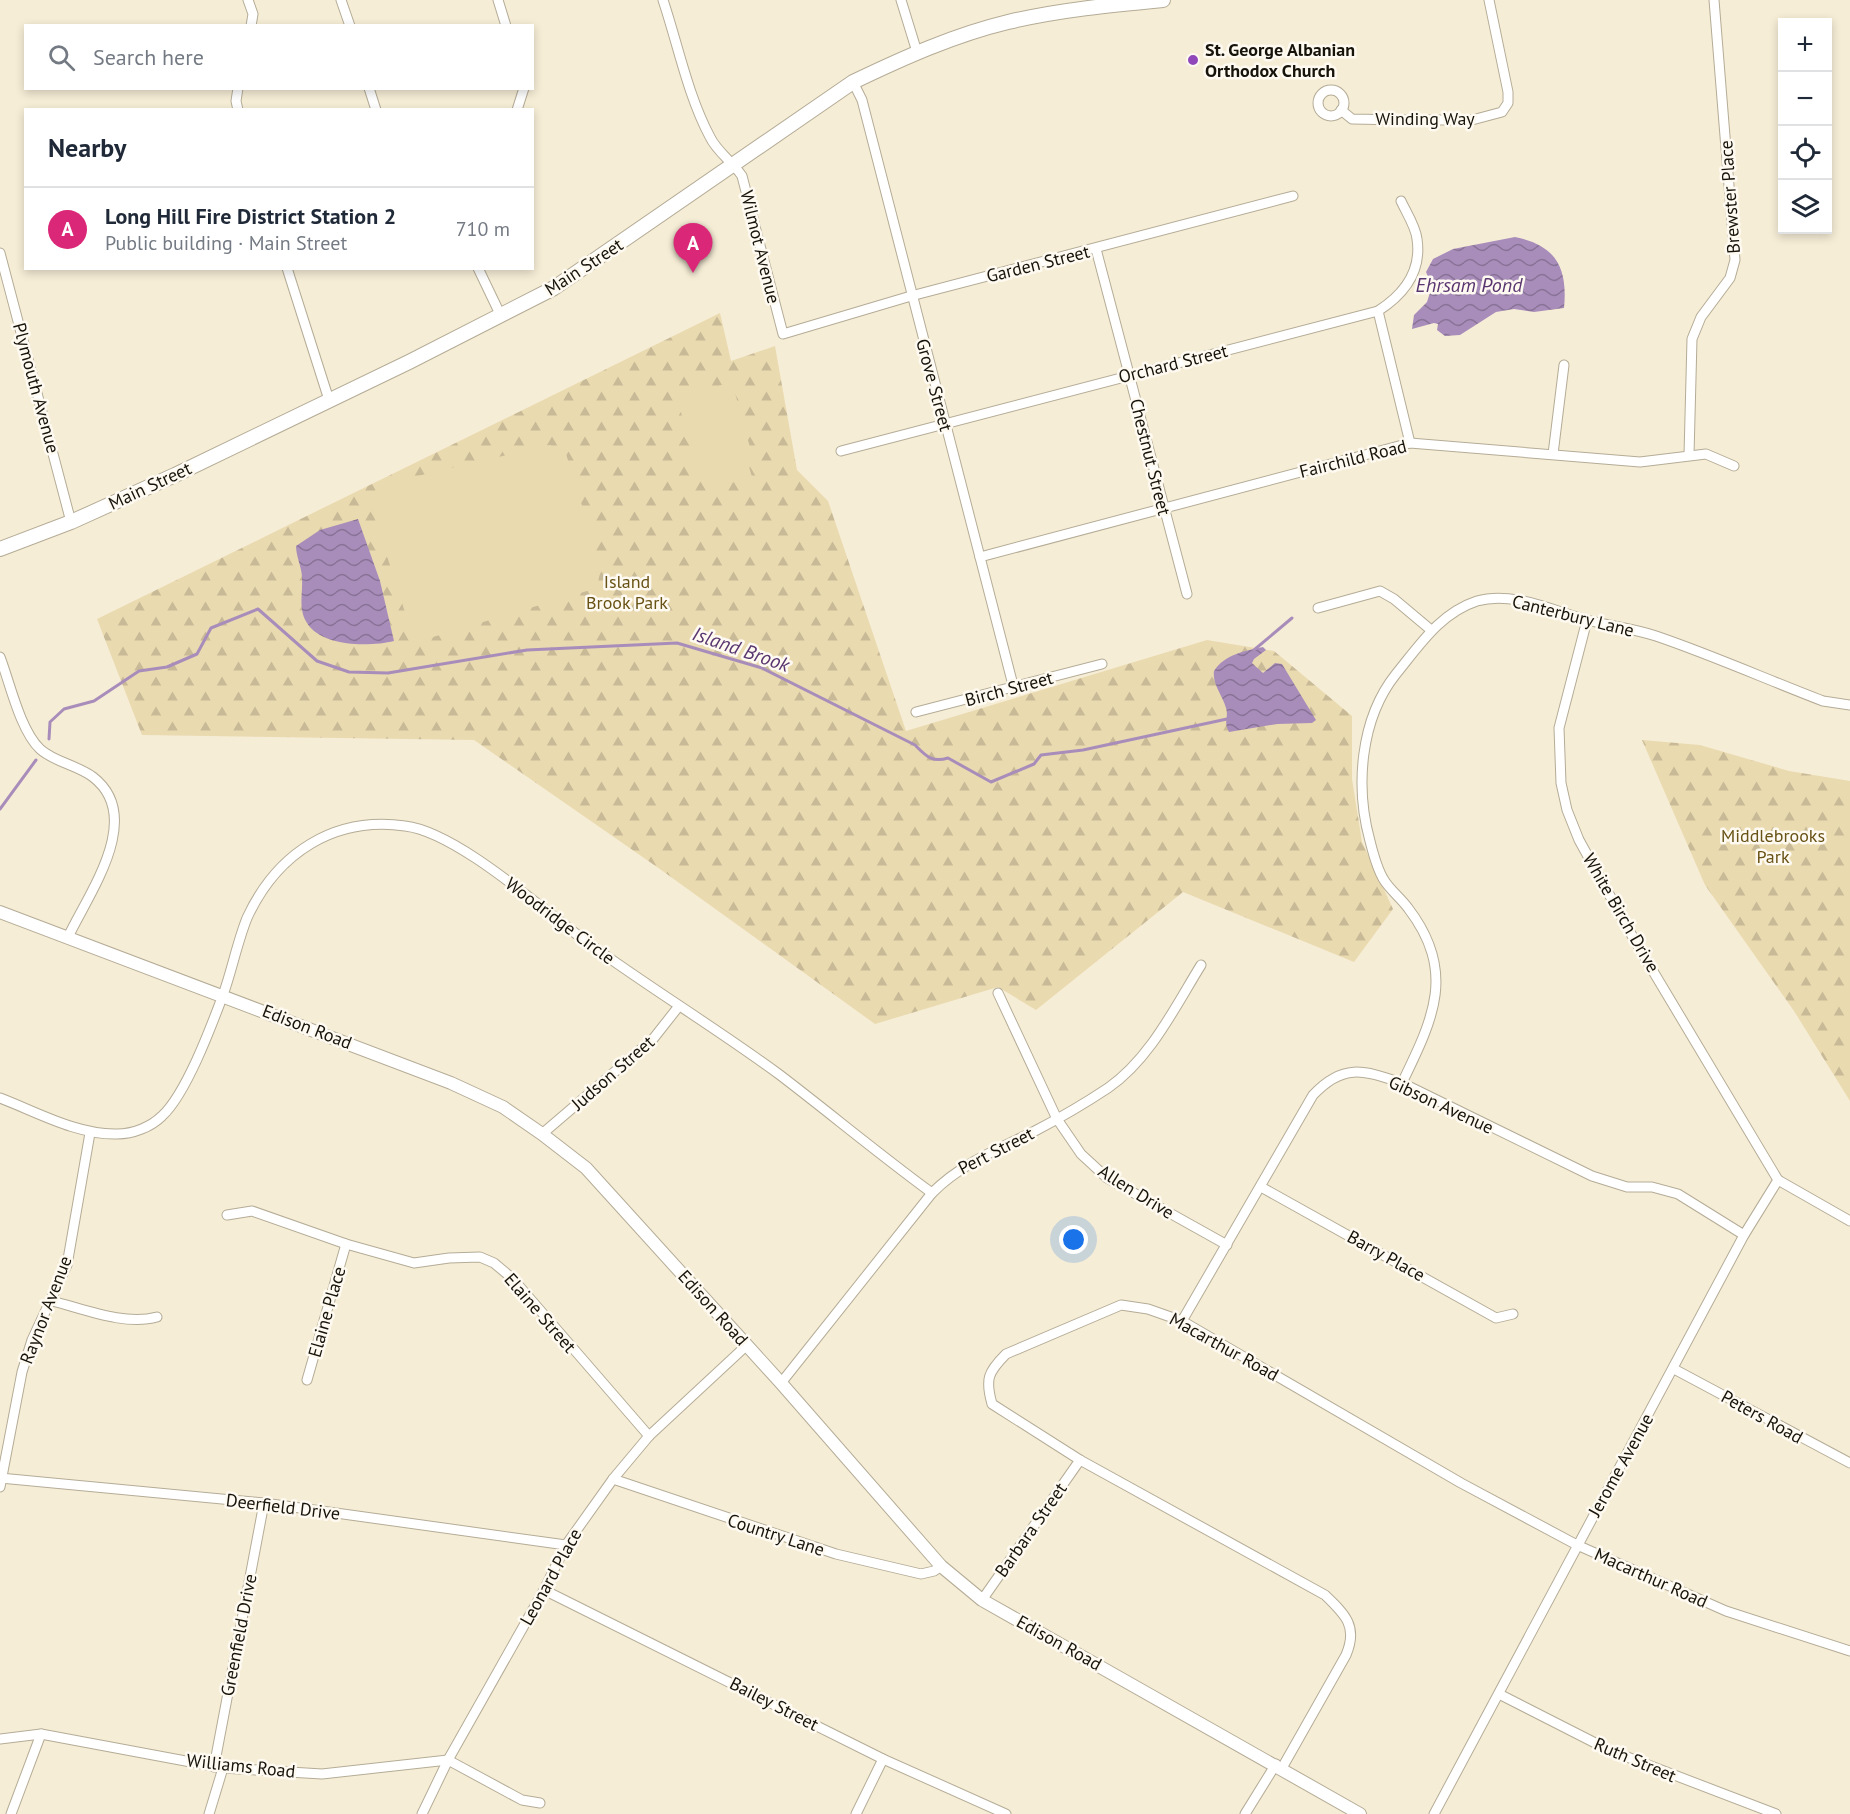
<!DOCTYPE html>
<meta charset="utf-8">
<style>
body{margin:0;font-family:"PT Sans",sans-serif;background:#f6f6f7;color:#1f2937}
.controls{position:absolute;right:18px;top:18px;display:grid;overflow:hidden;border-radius:0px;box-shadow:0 3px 9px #0003}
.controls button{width:54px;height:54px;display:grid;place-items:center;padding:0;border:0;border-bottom:2px solid #e0e1e3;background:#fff;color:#1f2937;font:30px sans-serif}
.you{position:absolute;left:1074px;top:1240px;width:21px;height:21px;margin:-15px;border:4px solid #fff;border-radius:50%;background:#1a73e8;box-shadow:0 0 0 9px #1a73e833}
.badge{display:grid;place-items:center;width:39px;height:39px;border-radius:50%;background:#db2777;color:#fff;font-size:20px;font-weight:700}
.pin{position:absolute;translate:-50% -50px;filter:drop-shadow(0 2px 3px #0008)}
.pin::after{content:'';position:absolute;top:32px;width:21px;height:18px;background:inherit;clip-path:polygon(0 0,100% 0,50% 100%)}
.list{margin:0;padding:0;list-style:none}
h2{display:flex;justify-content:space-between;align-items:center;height:78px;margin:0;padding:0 24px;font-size:26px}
h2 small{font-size:20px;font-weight:400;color:#747a83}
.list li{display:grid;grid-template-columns:39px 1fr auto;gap:18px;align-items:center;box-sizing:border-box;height:84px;padding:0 24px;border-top:2px solid #e0e1e3}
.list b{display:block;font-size:22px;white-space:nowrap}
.list p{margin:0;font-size:20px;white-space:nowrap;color:#747a83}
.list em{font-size:20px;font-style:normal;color:#747a83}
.icon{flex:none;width:33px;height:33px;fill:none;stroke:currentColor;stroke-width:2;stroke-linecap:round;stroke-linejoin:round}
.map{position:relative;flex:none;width:1850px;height:1814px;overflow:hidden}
.search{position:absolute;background:#fff;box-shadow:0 3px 9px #0003;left:24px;top:24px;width:510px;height:66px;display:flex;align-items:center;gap:15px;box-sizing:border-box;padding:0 21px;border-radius:0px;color:#747a83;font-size:22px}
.panel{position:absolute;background:#fff;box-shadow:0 3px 9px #0003;left:24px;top:108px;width:510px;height:162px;border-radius:0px}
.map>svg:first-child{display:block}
</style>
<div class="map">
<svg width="1850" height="1814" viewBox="0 0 1850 1814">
<defs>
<pattern id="forest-firs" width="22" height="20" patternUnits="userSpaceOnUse" patternTransform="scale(1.5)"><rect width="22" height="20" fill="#eadab0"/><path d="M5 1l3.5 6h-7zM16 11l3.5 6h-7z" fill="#c8ba96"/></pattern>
<pattern id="water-waves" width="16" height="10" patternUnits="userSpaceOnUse" patternTransform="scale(1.5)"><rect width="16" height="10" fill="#a88dbb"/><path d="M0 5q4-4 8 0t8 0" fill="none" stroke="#887296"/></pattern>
</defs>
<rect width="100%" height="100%" fill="#f6edd6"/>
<g fill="url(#forest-firs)">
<path d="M720,313L731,361L775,346L797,470L828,501L906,731L1207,640L1274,651L1352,716V779L1362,842L1393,909L1354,962L1183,892L1036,1010L998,987L875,1024L657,867L474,740L142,735L97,619Z"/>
<path d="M1642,740L1700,745L1789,771L1850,781V1101L1794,1011L1705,885Z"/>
</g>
<g fill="#eadab0">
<path d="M732,382L751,451L745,453L752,477L707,490L700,465L696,466L677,398Z"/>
<path d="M550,445L566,454L601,567L597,588L423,640L412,634L369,500L379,485Z"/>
</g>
<g fill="url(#water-waves)">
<path d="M1515,237C1556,245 1568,268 1564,308L1534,312L1514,309L1496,312L1460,335L1445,336L1437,330L1438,324L1434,323L1412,329L1414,315L1427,302L1432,286L1426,272L1433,259L1453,249Z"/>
<path d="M358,519L380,581L394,641C369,647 322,647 307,623C298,609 303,593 302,578C302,567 296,557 296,546L320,530Z"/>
<path d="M1263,647L1266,650L1254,659L1252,663L1263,673L1275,663L1282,664L1316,720L1312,723L1277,724L1229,732C1223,722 1229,718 1226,708C1223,696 1212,684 1214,671C1225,654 1245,651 1263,647Z"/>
</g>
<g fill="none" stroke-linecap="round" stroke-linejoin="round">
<g stroke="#a88dbb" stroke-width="3">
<path d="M1254,650L1292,618"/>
<path d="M49,739L50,722L64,709L94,701L139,671L167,667L197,654L211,628L258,609L317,661L349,672L388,673L527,650L677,643L762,668L915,745C926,756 932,763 948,758L991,782L1034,764L1041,755L1083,750L1227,719"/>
<path d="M0,809L36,760"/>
</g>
<defs>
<g id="minor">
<path d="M248,0L253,14L251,26"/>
<path d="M341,0L350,26"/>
<path d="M498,0L506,26"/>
<path d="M663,0C678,45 688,96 710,137C717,152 733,162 742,176L783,334L911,296L1293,196"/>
<path d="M901,0L917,52"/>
<path d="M853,82L862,100L1014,689"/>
<path d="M369,88L376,110"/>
<circle cx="1331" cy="103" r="13"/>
<path d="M238,110L236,101L238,88"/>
<path d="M517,110L524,88"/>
<path d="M1341,110L1352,119L1404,120H1472L1502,112L1508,103V92L1489,0"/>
<path d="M1096,249L1187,594"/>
<path d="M0,253L71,522"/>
<path d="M287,268L329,400"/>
<path d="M478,268L501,316"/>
<path d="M1378,311L1410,443"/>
<path d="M841,451L1378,311C1403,295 1422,272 1417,239C1416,227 1406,212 1401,201"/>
<path d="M1553,454L1564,365"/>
<path d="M1689,455L1692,339L1701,317L1730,278L1735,260L1714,0"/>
<path d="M980,557L1410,443L1640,462L1706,454L1734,466"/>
<path d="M1318,608L1380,591L1394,599L1431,630"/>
<path d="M1587,620L1559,728L1561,783L1567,810L1579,840L1635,941L1778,1180"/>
<path d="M0,657C10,683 20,730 40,749C54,762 77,765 93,777C145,817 89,893 68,937"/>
<path d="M916,712L1102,664"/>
<path d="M998,993L1057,1119L1081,1154L1107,1178L1227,1245"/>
<path d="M1402,1083C1433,1019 1457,972 1408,908C1401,898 1390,890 1384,880C1377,869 1373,853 1370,841C1355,787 1360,719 1396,674C1419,646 1440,613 1477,601C1512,591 1551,610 1584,619C1608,626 1632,628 1656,636C1712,655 1768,680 1823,701L1850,705"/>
<path d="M0,1098C37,1112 77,1135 117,1134C133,1134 151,1127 162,1116C186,1094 211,1027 223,995C232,970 237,943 247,918C277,853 334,816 405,826C458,832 546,913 591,945C653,990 719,1030 780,1075C831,1114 880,1155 932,1193"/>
<path d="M542,1134L653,1039L679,1006"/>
<path d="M1778,1180L1850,1221"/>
<path d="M1261,1187L1496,1318L1513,1314"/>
<path d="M227,1215L252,1211L346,1244L414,1263L449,1258L480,1257L494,1263L513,1279L649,1436"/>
<path d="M52,1301C84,1309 125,1326 157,1317"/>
<path d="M1182,1321L1313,1095C1343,1063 1363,1070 1402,1083L1592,1176L1627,1187H1652L1678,1194L1744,1235"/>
<path d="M1674,1369L1850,1463"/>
<path d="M307,1380L346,1244"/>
<path d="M781,1383L932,1193C961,1164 996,1150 1033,1132C1058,1119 1084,1104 1108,1088C1150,1059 1175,1007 1201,965"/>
<path d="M0,1478L264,1503L566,1545"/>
<path d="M613,1479L836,1554L921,1574L934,1571L941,1566"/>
<path d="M0,1487L22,1372L32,1340L67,1265L90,1133"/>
<path d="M544,1590L883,1759L1006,1814"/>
<path d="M982,1600L1080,1460"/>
<path d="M1499,1694L1609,1750L1776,1814"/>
<path d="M0,1739L41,1734L223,1768L322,1774L448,1760L522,1800L540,1803"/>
<path d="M214,1767L264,1503"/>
<path d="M1282,1768L1346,1655C1358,1627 1346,1615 1325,1595L1080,1460L992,1404C985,1379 988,1372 1006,1354L1121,1305L1148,1309L1182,1321L1461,1483L1577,1545L1726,1611L1850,1651"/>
<path d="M11,1814L41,1734"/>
<path d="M209,1814L223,1768"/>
<path d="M422,1814L448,1760L544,1590L566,1545L613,1479L649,1436L747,1345"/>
<path d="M856,1814L883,1759"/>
<path d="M1245,1814L1276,1764"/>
<path d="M1434,1814L1744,1235L1778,1180"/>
</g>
<path id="tertiary" d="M0,912L451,1083L503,1107L542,1134L586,1168L781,1383L941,1566L982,1600L1360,1814"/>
<path id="secondary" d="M0,549L71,522L175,475L409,362L554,288L853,82C903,58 954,35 1008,22C1059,10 1111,5 1163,0"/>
</defs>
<use href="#minor" stroke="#b5ac97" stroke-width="11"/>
<use href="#tertiary" stroke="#b5ac97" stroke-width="14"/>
<use href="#secondary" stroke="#b5ac97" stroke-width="16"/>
<use href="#minor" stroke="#fff" stroke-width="9"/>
<use href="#tertiary" stroke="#fff" stroke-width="12"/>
<use href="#secondary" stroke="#fff" stroke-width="14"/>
</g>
<circle fill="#9047ba" stroke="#fefaf1" stroke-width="2" cx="1193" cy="60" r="6"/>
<g text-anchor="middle" stroke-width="5" stroke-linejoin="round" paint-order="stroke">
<g font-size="18" font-weight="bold" fill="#16130b" stroke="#fefaf1" text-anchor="start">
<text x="1205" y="56">St. George Albanian<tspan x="1205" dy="21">Orthodox Church</tspan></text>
</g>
<g font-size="18" fill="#16130b" stroke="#fefaf1">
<text x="1425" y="125">Winding Way</text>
<text transform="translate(1730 197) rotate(-94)" y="6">Brewster Place</text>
<text transform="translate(760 247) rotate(76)" y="6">Wilmot Avenue</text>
<text transform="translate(1038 264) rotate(-14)" y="6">Garden Street</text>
<text transform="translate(584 267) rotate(-33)" y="6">Main Street</text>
<text transform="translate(1173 364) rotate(-14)" y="6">Orchard Street</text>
<text transform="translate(934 385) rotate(75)" y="6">Grove Street</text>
<text transform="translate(36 388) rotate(75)" y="6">Plymouth Avenue</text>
<text transform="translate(1150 457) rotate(76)" y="6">Chestnut Street</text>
<text transform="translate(1353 459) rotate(-14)" y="6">Fairchild Road</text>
<text transform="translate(150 486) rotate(-25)" y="6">Main Street</text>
<text transform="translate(1573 616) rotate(14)" y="6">Canterbury Lane</text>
<text transform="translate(1009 689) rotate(-15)" y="6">Birch Street</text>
<text transform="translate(1621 913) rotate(60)" y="6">White Birch Drive</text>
<text transform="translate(560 921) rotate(37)" y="6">Woodridge Circle</text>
<text transform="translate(307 1027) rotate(21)" y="6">Edison Road</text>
<text transform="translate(613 1073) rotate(-41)" y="6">Judson Street</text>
<text transform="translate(1441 1105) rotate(25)" y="6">Gibson Avenue</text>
<text transform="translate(996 1151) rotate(-27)" y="6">Pert Street</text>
<text transform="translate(1136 1192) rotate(32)" y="6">Allen Drive</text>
<text transform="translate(1386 1256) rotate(29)" y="6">Barry Place</text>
<text transform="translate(713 1308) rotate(48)" y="6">Edison Road</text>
<text transform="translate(46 1310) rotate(-69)" y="6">Raynor Avenue</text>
<text transform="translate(327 1312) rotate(-74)" y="6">Elaine Place</text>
<text transform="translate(540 1313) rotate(49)" y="6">Elaine Street</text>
<text transform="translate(1224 1347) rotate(29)" y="6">Macarthur Road</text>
<text transform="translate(1762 1417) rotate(29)" y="6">Peters Road</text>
<text transform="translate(1621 1465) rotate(-61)" y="6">Jerome Avenue</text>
<text transform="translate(283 1507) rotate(7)" y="6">Deerfield Drive</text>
<text transform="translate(1031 1530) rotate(-55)" y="6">Barbara Street</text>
<text transform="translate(776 1535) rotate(18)" y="6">Country Lane</text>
<text transform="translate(551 1577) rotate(-61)" y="6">Leonard Place</text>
<text transform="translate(1651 1578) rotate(24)" y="6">Macarthur Road</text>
<text transform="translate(239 1635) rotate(-79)" y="6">Greenfield Drive</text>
<text transform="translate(1059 1643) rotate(29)" y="6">Edison Road</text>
<text transform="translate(774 1704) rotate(27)" y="6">Bailey Street</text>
<text transform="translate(1635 1760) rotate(23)" y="6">Ruth Street</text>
<text transform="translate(241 1766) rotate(6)" y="6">Williams Road</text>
</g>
<g font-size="18" fill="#685215" stroke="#fefaf1">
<text x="627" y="588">Island<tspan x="627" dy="21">Brook Park</tspan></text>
<text x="1773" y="842">Middlebrooks<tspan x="1773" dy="21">Park</tspan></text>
</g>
<g font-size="20" font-style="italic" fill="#5a3670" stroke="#fefaf1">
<text x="1469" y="292">Ehrsam Pond</text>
<text transform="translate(741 649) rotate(19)" y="7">Island Brook</text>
</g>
</g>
</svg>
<div class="controls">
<button>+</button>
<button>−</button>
<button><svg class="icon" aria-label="locate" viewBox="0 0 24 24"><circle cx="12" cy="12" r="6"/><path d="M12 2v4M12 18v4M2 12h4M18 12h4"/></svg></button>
<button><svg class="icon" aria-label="layers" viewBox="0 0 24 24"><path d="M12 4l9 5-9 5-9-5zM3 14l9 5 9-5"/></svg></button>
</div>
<div class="you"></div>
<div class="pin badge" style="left:693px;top:273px">A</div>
<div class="search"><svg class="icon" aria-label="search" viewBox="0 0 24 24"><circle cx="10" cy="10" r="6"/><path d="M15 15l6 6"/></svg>Search here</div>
<section class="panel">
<h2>Nearby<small></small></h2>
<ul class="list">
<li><span class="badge">A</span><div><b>Long Hill Fire District Station 2</b><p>Public building · Main Street</p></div><em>710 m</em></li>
</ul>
</section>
</div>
